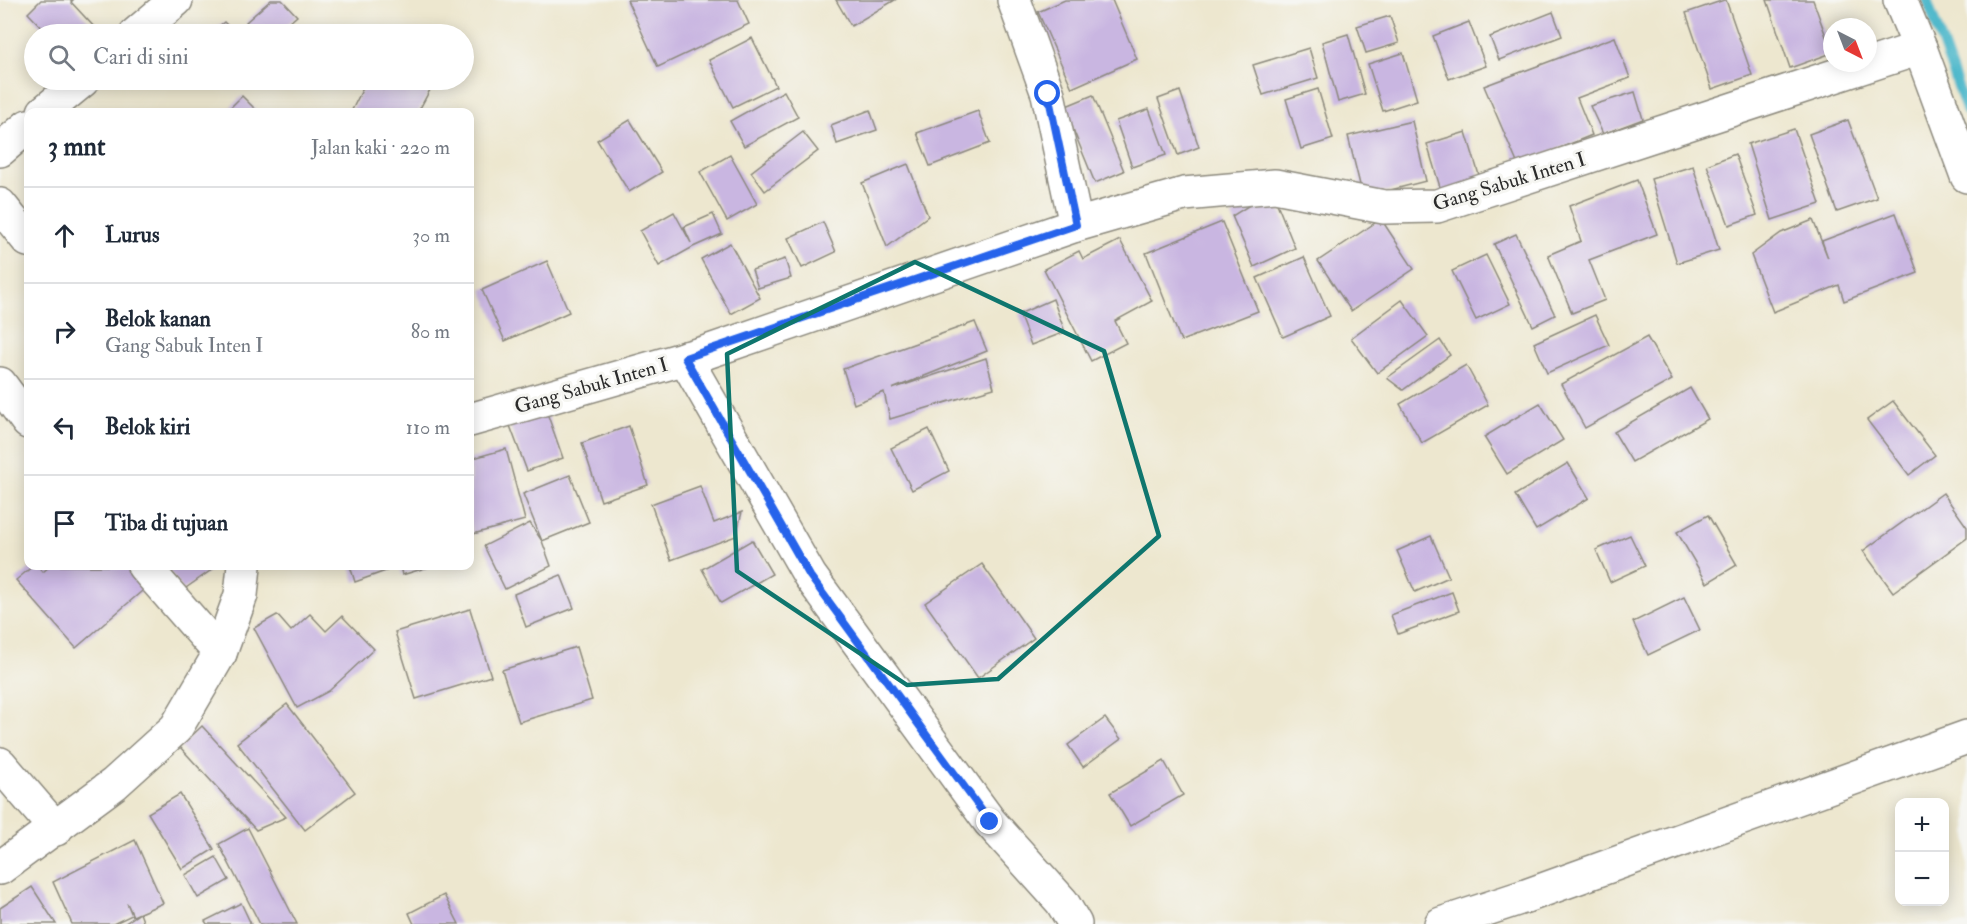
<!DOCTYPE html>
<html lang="id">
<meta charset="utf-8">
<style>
body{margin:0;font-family:"IM FELL Double Pica",serif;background:#f6f6f7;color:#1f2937}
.controls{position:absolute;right:18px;bottom:18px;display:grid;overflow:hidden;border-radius:12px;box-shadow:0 3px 15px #0003}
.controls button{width:54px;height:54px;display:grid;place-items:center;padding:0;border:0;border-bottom:2px solid #e0e1e3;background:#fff;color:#1f2937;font:30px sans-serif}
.compass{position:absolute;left:1823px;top:18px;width:54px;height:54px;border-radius:50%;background:#fff;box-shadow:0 3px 15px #0003;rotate:138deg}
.stop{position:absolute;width:18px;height:18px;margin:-14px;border:4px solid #2563eb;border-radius:50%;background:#fff}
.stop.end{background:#2563eb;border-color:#fff;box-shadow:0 2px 6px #0008}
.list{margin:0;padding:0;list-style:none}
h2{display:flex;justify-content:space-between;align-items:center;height:78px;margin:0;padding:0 24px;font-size:26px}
h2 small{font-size:20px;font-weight:400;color:#747a83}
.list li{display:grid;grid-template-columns:39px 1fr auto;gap:18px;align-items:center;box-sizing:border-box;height:96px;padding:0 24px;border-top:2px solid #e0e1e3}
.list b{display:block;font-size:22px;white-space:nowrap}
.list p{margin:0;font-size:20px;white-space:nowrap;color:#747a83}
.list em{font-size:20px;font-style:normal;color:#747a83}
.icon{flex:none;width:33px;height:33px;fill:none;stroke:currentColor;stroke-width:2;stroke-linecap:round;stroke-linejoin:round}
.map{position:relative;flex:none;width:1967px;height:924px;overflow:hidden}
.search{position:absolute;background:#fff;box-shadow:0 3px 15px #0003;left:24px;top:24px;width:450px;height:66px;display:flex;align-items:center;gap:15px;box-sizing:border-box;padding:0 21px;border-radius:33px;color:#747a83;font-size:22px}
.panel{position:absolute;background:#fff;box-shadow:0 3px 15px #0003;left:24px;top:108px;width:450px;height:462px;border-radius:12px}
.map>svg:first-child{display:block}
</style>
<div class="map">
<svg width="1967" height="924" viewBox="0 0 1967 924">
<rect width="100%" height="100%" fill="#f6f6f2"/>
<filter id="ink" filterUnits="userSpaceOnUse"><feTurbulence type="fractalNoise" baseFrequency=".0167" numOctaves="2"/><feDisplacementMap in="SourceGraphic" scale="12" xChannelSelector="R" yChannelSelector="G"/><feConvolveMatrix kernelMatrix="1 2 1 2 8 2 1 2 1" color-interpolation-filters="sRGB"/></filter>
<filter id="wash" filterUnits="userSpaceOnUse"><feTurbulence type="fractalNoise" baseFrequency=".008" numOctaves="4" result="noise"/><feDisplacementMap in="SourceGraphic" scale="24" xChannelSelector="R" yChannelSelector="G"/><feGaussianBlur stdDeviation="1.35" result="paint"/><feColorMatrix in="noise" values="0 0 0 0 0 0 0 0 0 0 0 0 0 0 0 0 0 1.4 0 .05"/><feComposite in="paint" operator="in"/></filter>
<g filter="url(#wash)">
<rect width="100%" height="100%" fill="#ede7cf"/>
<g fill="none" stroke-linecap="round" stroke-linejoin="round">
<path stroke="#4eb8cb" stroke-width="10" d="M1927,0L1967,112"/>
</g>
<g id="blocks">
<g fill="#c9b6e1">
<path d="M41,0H73L71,2L96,29L90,34H48L28,13Z"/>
<path d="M271,0H282L297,16L276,34H258L246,22Z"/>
<path d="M627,0H738L749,24L658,67Z"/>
<path d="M836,0H895L851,26Z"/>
<path d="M1065,0H1112L1137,59L1072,88L1038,12Z"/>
<path d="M1724,0H1726L1752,75L1712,89L1686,13Z"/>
<path d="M1767,0H1813L1832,53L1790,68Z"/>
<path d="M1553,12L1562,36L1499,60L1490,37Z"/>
<path d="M1390,16L1399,43L1366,53L1357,26Z"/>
<path d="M224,22L236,34H210Z"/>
<path d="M1469,22L1486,66L1449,79L1433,36Z"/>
<path d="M1348,34L1365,94L1338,102L1322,42Z"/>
<path d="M1615,37L1630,78L1577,98L1592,135L1518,165L1484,86Z"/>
<path d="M752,38L776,86L733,107L709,60Z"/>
<path d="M1309,48L1318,78L1263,95L1253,65Z"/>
<path d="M1403,53L1417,100L1383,111L1368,64Z"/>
<path d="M367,80H419L432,86L418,112H351Z"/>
<path d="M1318,89L1333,139L1301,149L1286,99Z"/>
<path d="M784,91L798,117L744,146L730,121Z"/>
<path d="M1180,91L1199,147L1178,155L1158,99Z"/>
<path d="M1635,92L1643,119L1603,134L1590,106Z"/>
<path d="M1093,95L1124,171L1095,183L1064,107Z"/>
<path d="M242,96L258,112H226Z"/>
<path d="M1149,109L1166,155L1132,167L1116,121Z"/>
<path d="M870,110L877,130L837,144L831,125Z"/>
<path d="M978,111L990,143L930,166L917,133Z"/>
<path d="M630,120L662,172L629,192L597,140Z"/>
<path d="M1848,120L1877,198L1837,212L1809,134Z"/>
<path d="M1412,121L1426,181L1363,197L1348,136Z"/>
<path d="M1794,129L1820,204L1772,220L1748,144Z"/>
<path d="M803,132L818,151L765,191L751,172Z"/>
<path d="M1466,132L1482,185L1443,197L1427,144Z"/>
<path d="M1735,154L1757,215L1729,225L1707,165Z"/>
<path d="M730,155L757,204L727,221L700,172Z"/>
<path d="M908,164L928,216L887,247L862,183Z"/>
<path d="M1693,166L1719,250L1677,263L1651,179Z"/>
<path d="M1637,180L1657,234L1589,260L1605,300L1572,313L1548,255L1581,241L1569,206Z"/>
<path d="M1272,191L1295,248L1254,267L1232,216Z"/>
<path d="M674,212L691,243L684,227L713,214L722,234L693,247L659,266L640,231Z"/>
<path d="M1896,213L1918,273L1844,301L1839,285L1773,312L1751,255L1781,233L1813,220L1828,258L1822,241Z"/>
<path d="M1381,219L1414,269L1351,311L1318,261Z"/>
<path d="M823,222L836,252L802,268L788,238Z"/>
<path d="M1222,222L1258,311L1181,341L1146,253Z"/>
<path d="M1516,234L1555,315L1533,326L1494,244Z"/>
<path d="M1120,240L1152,301L1115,321L1126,343L1091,361L1044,269L1079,251L1083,259Z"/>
<path d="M730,243L760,298L731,314L701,259Z"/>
<path d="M1486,255L1510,304L1476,320L1452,271Z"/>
<path d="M1304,257L1330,316L1283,337L1257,278Z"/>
<path d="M785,259L791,278L758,288L752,270Z"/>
<path d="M547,261L569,312L505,341L482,290Z"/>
<path d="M1053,299L1065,332L1031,345L1019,314Z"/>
<path d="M1402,300L1428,336L1377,373L1351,338Z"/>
<path d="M1595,315L1609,345L1547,373L1534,343Z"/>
<path d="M975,322L987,351L892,389L986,358L994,388L890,419L884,392L854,404L843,369Z"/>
<path d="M1647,337L1672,380L1585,428L1561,384Z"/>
<path d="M1440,340L1450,355L1403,390L1387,378Z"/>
<path d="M1466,365L1488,405L1422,443L1400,404Z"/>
<path d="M1690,388L1708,419L1632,462L1614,432Z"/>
<path d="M1893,401L1935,455L1909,475L1867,420Z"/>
<path d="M1540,403L1563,440L1507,474L1484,437Z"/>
<path d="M546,410L563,458L527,471L509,423Z"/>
<path d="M629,426L648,485L601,501L582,443Z"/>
<path d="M929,429L949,471L912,490L891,448Z"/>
<path d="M506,449L525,520L473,534L470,520V459Z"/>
<path d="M1568,463L1589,498L1536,530L1515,495Z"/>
<path d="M570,475L589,522L542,541L523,494Z"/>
<path d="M700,486L714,523L742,512L736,536L671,560L651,504Z"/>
<path d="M1943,493L1967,527V538L1893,592L1863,551Z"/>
<path d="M1708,515L1737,565L1707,583L1677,532Z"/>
<path d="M530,523L542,541L551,566L505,589L484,546Z"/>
<path d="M1630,535L1645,566L1610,582L1596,550Z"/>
<path d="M1431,536L1449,577L1415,592L1397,551Z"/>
<path d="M752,540L772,574L721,603L702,569Z"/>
<path d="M982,564L1034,638L978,678L925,603Z"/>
<path d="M33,566H38L43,572L50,566H132L149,585L76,648L16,580Z"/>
<path d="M166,566H217L183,590Z"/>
<path d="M350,566H389L391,569L355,582Z"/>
<path d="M400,566H432L402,575Z"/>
<path d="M561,575L574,608L526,627L514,594Z"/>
<path d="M1452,592L1459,611L1398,634L1391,615Z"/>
<path d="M1684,597L1700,630L1648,655L1633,622Z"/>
<path d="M470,609L491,676L416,699L395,632Z"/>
<path d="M310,614L326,631L342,616L374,649L329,691L297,708L254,628L277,615L291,631Z"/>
<path d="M576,647L592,700L519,722L502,670Z"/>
<path d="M287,704L355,792L305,830L237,743Z"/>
<path d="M1105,718L1121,739L1083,767L1068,745Z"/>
<path d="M202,726L286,817L256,830L180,747Z"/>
<path d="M1164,761L1183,795L1130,826L1110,793Z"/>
<path d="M180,794L214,849L182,869L148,813Z"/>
<path d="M248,828L297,924H260L219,844Z"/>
<path d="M135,840L163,903L140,913L144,924H124L140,913L133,916L127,903L132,915L113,924H72L53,882Z"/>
<path d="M216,857L229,880L198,898L185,875Z"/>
<path d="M32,887L56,924H0V908Z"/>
<path d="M444,895L459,924H414L409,913Z"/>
<path d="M241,903L251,924H207L205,921Z"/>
</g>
</g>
</g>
<g filter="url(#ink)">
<use href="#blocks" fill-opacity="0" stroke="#8c897d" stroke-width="1.5"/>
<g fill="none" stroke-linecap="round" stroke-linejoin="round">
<defs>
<g id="minor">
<path d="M1014,0L1048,94L1076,225"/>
<path d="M1900,0L1920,48L1967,176"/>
<path d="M136,34L176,0"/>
<path d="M44,112L83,80"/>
<path d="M0,150L28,126"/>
<path d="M0,205L28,240"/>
<path d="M685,358L810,576L990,822L1062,902L1075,924"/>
<path d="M0,384L28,422"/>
<path d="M470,420L707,352L1076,225L1184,194L1275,186L1384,207L1437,206L1920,48"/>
<path d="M144,566L220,653"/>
<path d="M0,764L56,829"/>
<path d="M0,868L114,784L176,728L220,653L241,595L244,566"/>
<path d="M1441,924L1526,896L1967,737"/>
</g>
</defs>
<use href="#minor" stroke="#8c897d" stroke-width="36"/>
<use href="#minor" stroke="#fff" stroke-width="33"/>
</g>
</g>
<g fill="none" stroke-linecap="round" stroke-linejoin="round" filter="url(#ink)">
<path stroke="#2563eb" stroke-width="8" d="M990,822L810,576L685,358L1076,225L1048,94"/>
</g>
<path fill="none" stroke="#0f766e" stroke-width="4.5" stroke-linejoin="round" d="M915,262L1104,351L1159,536L998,679L907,685L737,571L727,354Z"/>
<g text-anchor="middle" stroke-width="6" stroke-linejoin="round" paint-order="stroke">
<g font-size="20" fill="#2b2b2b" stroke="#f6f6f2">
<text transform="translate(1509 181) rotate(-17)" y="7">Gang Sabuk Inten I</text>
<text transform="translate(591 385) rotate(-16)" y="7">Gang Sabuk Inten I</text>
</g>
</g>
</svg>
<div class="controls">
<button>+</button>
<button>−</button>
</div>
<svg class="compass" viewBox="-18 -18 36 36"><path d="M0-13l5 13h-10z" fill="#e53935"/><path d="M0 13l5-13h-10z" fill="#747a83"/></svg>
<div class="stop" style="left:1048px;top:94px"></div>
<div class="stop end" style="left:990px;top:822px"></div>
<div class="search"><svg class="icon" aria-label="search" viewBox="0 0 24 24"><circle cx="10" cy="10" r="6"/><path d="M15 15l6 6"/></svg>Cari di sini</div>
<section class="panel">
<h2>3 mnt<small>Jalan kaki · 220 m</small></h2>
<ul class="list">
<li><svg class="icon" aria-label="ahead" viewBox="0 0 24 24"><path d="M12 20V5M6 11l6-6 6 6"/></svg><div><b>Lurus</b></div><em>30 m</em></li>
<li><svg class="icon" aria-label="right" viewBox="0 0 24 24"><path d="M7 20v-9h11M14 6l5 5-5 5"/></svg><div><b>Belok kanan</b><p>Gang Sabuk Inten I</p></div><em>80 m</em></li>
<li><svg class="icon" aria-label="left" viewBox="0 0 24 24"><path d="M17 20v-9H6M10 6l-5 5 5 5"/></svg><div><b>Belok kiri</b></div><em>110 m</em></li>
<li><svg class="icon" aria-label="arrive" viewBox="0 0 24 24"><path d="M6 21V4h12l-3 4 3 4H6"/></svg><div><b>Tiba di tujuan</b></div></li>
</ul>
</section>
</div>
